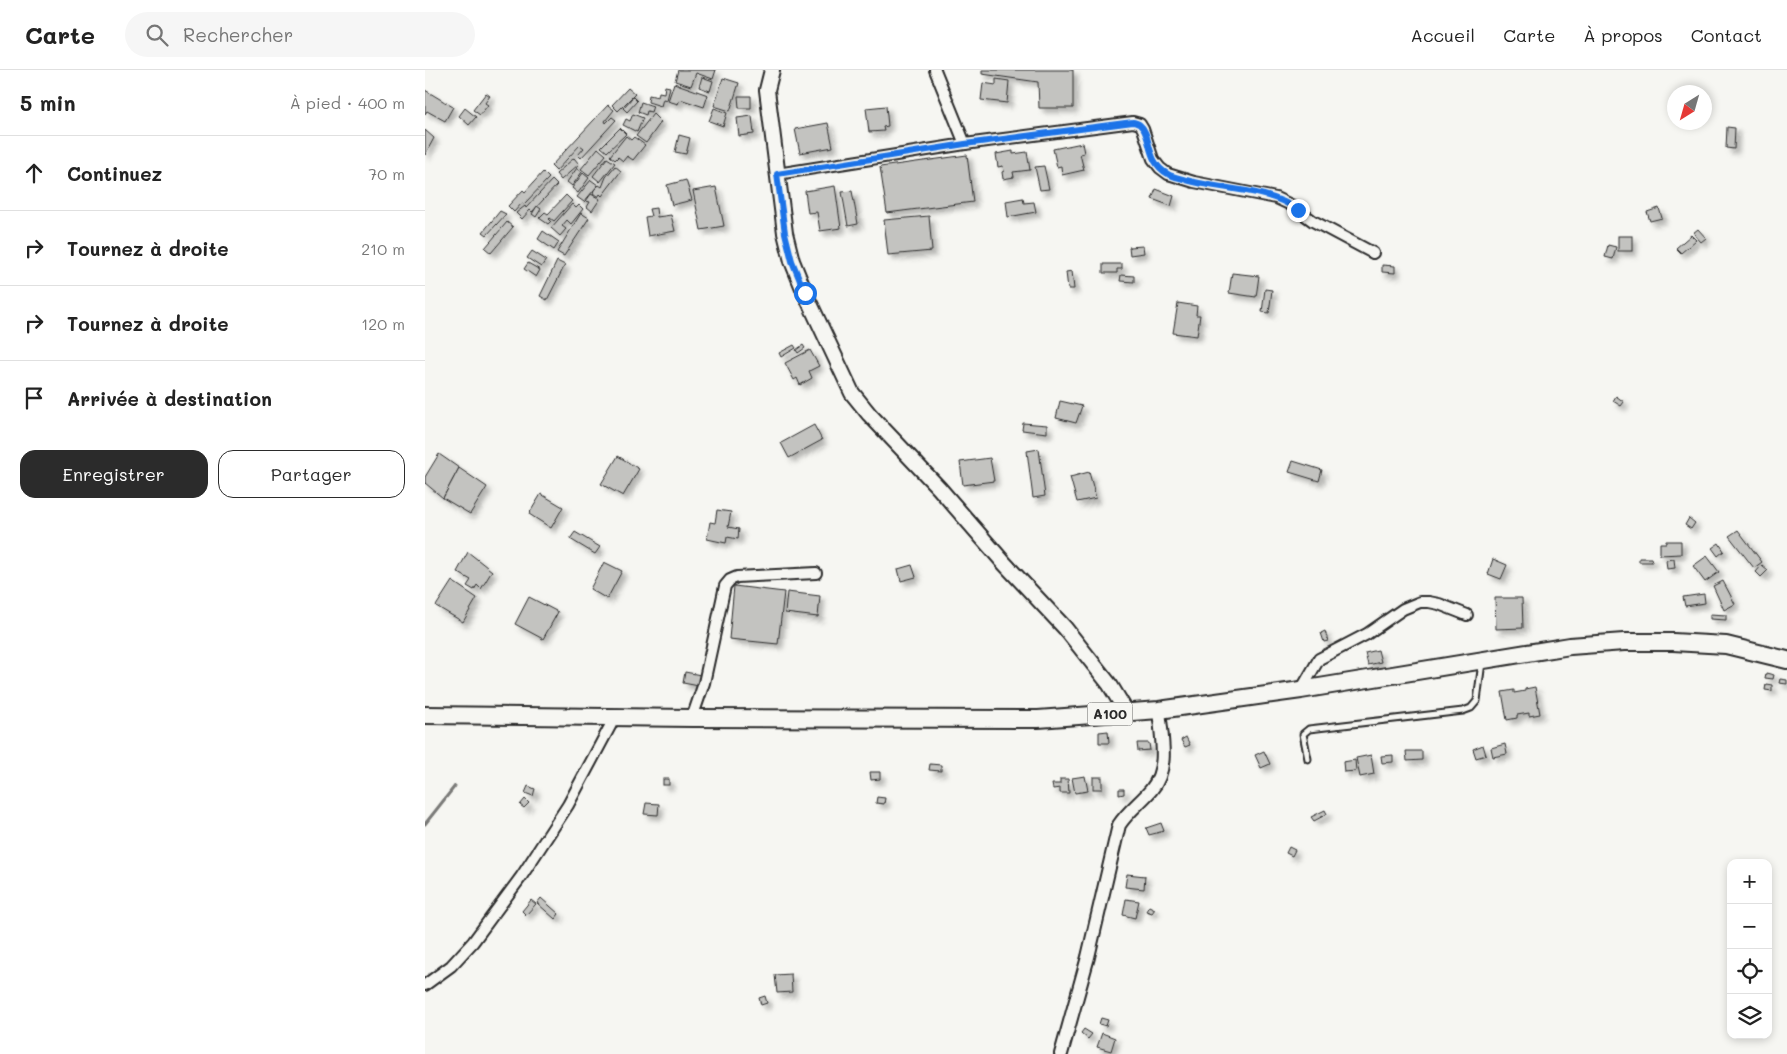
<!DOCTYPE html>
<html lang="fr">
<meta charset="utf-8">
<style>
body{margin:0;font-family:Mali,sans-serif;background:#f6f6f6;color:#222}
.controls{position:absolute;right:15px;bottom:15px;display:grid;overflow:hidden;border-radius:10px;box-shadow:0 2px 8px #0003}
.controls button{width:45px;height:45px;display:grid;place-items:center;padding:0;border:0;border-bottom:1px solid #e0e0e0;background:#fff;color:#222;font:25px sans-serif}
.compass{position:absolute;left:1242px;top:15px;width:45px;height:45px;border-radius:50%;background:#fff;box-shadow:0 2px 8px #0003;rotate:217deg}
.stop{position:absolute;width:15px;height:15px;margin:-11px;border:4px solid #1a73e8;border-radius:50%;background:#fff}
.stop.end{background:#1a73e8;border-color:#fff;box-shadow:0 1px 5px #0008}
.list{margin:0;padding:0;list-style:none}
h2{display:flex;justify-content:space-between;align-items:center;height:65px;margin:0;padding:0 20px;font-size:21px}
h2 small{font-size:16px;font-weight:400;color:#767676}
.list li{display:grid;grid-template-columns:32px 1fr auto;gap:15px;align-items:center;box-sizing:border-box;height:75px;padding:0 20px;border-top:1px solid #e0e0e0}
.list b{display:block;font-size:19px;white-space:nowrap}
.list em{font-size:16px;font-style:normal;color:#767676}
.actions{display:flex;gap:10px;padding:15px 20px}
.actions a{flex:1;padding:11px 0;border:1px solid #2b2b2b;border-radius:15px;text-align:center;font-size:18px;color:#2b2b2b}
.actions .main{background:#2b2b2b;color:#fff}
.icon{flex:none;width:28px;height:28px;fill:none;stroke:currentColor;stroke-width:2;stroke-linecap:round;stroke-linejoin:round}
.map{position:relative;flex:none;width:1362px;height:984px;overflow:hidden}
header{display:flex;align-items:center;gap:30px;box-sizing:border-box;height:70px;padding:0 25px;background:#fff;border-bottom:1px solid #e0e0e0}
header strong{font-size:24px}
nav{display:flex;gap:28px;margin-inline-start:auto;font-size:18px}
.search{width:350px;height:45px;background:#f6f6f6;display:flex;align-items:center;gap:12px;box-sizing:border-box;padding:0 18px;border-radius:28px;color:#767676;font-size:19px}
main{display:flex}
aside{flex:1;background:#fff}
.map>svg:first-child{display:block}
</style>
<header>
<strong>Carte</strong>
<div class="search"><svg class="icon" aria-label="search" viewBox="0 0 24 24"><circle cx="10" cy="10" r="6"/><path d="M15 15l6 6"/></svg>Rechercher</div>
<nav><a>Accueil</a><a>Carte</a><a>À propos</a><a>Contact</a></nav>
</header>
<main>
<aside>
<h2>5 min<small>À pied · 400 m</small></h2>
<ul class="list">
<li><svg class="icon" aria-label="ahead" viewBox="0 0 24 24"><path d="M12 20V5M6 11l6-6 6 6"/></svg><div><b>Continuez</b></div><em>70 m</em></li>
<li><svg class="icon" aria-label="right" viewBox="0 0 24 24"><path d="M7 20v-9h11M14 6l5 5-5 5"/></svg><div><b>Tournez à droite</b></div><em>210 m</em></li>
<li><svg class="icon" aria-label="right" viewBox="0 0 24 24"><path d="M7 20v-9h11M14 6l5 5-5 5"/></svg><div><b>Tournez à droite</b></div><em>120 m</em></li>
<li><svg class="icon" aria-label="arrive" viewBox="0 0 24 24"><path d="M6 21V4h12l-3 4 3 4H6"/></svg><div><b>Arrivée à destination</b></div></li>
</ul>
<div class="actions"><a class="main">Enregistrer</a><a>Partager</a></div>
</aside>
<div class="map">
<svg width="1362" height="984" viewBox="0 0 1362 984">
<defs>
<filter id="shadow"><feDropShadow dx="4.5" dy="4.5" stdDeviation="2.5" flood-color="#0004"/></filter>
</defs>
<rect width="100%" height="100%" fill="#f6f6f2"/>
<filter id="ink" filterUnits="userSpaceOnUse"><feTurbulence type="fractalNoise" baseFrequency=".02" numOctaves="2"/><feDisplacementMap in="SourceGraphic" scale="10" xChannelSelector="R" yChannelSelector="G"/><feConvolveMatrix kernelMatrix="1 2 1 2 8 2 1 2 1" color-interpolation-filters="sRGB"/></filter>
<g filter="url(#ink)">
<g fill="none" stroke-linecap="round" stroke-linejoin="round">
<path stroke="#7a7a78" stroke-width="3" d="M0,754L30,716"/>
</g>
<g fill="#c3c3c0" stroke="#2b2b2b" filter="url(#shadow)">
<path d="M253,0H291L288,9L271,3L266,16L250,11Z"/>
<path d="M557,0H648V38H614L613,12L557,4Z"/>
<path d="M277,7L288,11L285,21L274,17Z"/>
<path d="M298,8L314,13L305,41L289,36Z"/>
<path d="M571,9L584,11L582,33L556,30L558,13L571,15Z"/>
<path d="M249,13L283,25L279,37L255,29L253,34L243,31Z"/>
<path d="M240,16L245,17L242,30L238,29L236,36L223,32L224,25L233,27L234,22L239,23Z"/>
<path d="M203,18L210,24L193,41L187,35Z"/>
<path d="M0,20L28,37L20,51L2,41L0,44Z"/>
<path d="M61,23L65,26L60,33L63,35L55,45L48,40Z"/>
<path d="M313,26H326V38H314Z"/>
<path d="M208,27L212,31L202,42L198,38Z"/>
<path d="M216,32L228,36L226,42L222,41L221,45L213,42Z"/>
<path d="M183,35L189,40L180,51L181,53L187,47L191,50L156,88L153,85L159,78L155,75L131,101L126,96Z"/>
<path d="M461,36L463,56L458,57L459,61L444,62L441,38Z"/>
<path d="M40,38L51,47L44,55L34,46Z"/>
<path d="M289,38L302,43L298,56L284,51Z"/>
<path d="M208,44L218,48L212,62L198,55L201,49L205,51Z"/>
<path d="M228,44L236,52L221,73L211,66Z"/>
<path d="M327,46L329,64L314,66L312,48Z"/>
<path d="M403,53L408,77L375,83L370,59Z"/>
<path d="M1302,57L1310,58L1309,79L1301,78Z"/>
<path d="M195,58L201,64L182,82L176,77Z"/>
<path d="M0,60L9,68L0,85Z"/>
<path d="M254,65L265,68L261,84L250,82Z"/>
<path d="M201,66L206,70L209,67L220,75L208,90L202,86L198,91L193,87L190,90L185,86Z"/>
<path d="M657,73L659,83L655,84L659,100L637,105L636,96L632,97L628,79Z"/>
<path d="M173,78L181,85L164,105L156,99Z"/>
<path d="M588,81V84L602,82L605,100L588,102L589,107L578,109L577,102L579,101L578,96L573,97L571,84Z"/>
<path d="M542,85L548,132L462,143L455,97Z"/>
<path d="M149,88L154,94L136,110L131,104Z"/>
<path d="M182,88L190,93L175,112L168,106Z"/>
<path d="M190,96L196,101L177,126L175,124L173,127L168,123L169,120L174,115L177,117L181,107Z"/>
<path d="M619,96L624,119L615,120L610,97Z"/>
<path d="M152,98L157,102L147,116L142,112Z"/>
<path d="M118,102L124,108L99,134L97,133L89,142L83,136L98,120L100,122Z"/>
<path d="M158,103L164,108L153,123L147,118Z"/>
<path d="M127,110L132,115L107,142L105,140L97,149L91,143L100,136L101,138Z"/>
<path d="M166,110L173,115L159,132L152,127Z"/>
<path d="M261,110L267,130L247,135L242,115Z"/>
<path d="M410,116L416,158L395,161L392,142L383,143L380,121Z"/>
<path d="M291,117L299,156L276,160L268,121Z"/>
<path d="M731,119L749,126L746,136L727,129Z"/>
<path d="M427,121L433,154L423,156L417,122Z"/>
<path d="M166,124L175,129L167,141L162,137L165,132L161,131Z"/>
<path d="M141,125L147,131L129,151L125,148L124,149L126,151L123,154L114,148L120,142L123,144Z"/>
<path d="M598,128L599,133L609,132L611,142L583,147L581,131Z"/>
<path d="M147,134L151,138L154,135L158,139L146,154L142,150L137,156L141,159L135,166L126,158Z"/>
<path d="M112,136L116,139L111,147L107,144Z"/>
<path d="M231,138L232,147L246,145L250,161L223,166L220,147L226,146L224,139Z"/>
<path d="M1234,138L1237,148L1225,151L1222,142Z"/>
<path d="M75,141L81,144L62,165L58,162Z"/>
<path d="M156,143L164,148L139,186L132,182Z"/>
<path d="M504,146L507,181L463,185L459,150Z"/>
<path d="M82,152L88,157L66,183L60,178Z"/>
<path d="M1273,159L1281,168L1276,172L1268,163Z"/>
<path d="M118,161L134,172L129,180L113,169Z"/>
<path d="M1266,165L1271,170L1256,183L1251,178Z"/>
<rect x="1193" y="166" width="14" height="15"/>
<path d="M1183,175L1191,177L1188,189L1180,187Z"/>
<path d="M718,176L719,183L705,185L704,177Z"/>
<path d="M107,181L121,190L116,197L102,188Z"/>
<path d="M132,191L140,195L122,230L115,226Z"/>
<path d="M103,193L115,200L111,207L99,199Z"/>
<path d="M678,194H697V199H692V203H678Z"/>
<path d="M957,195L970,196V203L957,202Z"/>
<path d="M647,201L649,219H643L641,202Z"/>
<path d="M807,203L834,206L831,227L804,223Z"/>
<path d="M696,205L709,206V212L695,211Z"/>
<path d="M840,219L847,220L844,243L837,242Z"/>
<path d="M753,233L772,236L771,245H775L772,266L748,263Z"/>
<path d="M369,275L371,278L356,287L354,283Z"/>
<path d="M378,275L380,278L373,283L371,280Z"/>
<path d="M385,280L394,296L384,301L387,308L375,315L372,308L369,310L360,293Z"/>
<path d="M1191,326L1199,332L1196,336L1188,331Z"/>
<path d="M635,331L657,336L651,353L631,348Z"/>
<path d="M598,353L622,355V363L597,360Z"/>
<path d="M389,355L397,370L364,388L356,373Z"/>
<path d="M614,379L620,426L608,428L602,381Z"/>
<path d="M14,384L34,398L18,428L0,413V407Z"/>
<path d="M193,386L214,399L198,426L176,414Z"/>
<path d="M565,388L569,411L538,415L535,392Z"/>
<path d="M868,391L897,400L894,411L864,402Z"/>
<path d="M34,398L62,417L45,444L18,428Z"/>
<path d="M664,402L671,428L652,432L645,407Z"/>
<path d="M116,424L138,437L126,458L104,444Z"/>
<path d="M292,440L306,442L303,457L314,459L313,469L302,467L301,473L282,469L285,452L290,453Z"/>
<path d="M1264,448L1270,453L1266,459L1260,455Z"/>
<path d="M1313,460L1337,492L1329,498L1304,466Z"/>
<path d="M150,462L175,477L170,484L145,469Z"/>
<path d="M1241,471H1256V484L1235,485V473H1241Z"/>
<path d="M1294,473L1299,481L1293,486L1287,478Z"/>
<path d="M43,482L67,501L56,519L52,515L49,520L42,516L46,510L32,502Z"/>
<path d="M1282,486L1294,502L1280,512L1268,496Z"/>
<path d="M1214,488H1226L1227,492H1214Z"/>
<path d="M1068,489L1082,495L1076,509L1063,504Z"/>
<path d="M1249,489L1250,498L1242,499L1241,490Z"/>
<path d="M179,492L197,501L182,529L165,519Z"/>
<path d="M487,495L491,507L476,511L473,499Z"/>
<path d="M1337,495L1343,500L1336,507L1331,502Z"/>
<path d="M27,511L52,528L38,552L11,536Z"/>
<path d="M1298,511L1310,534L1299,540L1288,516Z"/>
<path d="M309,516L359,522L353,574L304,569Z"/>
<path d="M362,522L395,526L393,547L360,543Z"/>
<path d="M1279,524L1280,533L1260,536L1258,527Z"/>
<path d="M104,527L133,542L118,569L90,554Z"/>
<path d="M1070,528H1097L1098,558L1071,559Z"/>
<path d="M1285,544L1301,545V550L1285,549Z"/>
<path d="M900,561L903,571L899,572L896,563Z"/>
<path d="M953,580L956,592L943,595L940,583Z"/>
<path d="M260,602L276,605L274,616L258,613Z"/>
<path d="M1341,603L1349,605L1348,609L1340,608Z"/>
<path d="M1355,609L1362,610V614L1354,613Z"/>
<path d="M1341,614L1347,615V621L1340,620Z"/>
<path d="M1110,617L1115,644L1104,646V643L1092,645V648L1082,650L1077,622L1089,620V623L1100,621V619Z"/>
<path d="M683,661L684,673H674V662Z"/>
<path d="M761,667L765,675L760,677L756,670Z"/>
<path d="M712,673H724L725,680L713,681Z"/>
<path d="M1080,674L1082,684L1068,687L1066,678Z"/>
<path d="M1058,675L1061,685L1051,688L1048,679Z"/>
<path d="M839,681L845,694L836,698L830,685Z"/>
<path d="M981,681H997V690L982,691Z"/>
<path d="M946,685L949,704L935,707L931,688Z"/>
<path d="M968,685V692L957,693L956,686Z"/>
<path d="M930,690L931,701L919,702L918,692Z"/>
<path d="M505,694L516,695V701L504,700Z"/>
<path d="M445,702H455V709L446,710Z"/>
<path d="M660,706L663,721L650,723L647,708Z"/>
<rect x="668" y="707" width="9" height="12"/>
<rect x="238" y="709" width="6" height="6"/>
<path d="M635,709H643L644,723H635V718L628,719L627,714H635Z"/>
<path d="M103,716L110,719L108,726L100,723Z"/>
<path d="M694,719H699V724L694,725Z"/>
<path d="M452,727L460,728L459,734L451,733Z"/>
<path d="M100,729L104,733L99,738L95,735Z"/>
<path d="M221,733L234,734L233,745L219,744Z"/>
<path d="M900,740L902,744L889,751L886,747Z"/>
<path d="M736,753L739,761L724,765L721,758Z"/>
<path d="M864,777L870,780L867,786L861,783Z"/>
<path d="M702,804L720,806L719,819L700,817Z"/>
<path d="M116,828L134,844L130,849L112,833Z"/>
<path d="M701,829L714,831L710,848L698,845Z"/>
<path d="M106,830L111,834L101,845L97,841Z"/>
<path d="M724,836L730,839L727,843L721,841Z"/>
<path d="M366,904L367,922L352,923L350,905Z"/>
<path d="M340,926L342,933L336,935L334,928Z"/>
<path d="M676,948L683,950L681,956L674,954Z"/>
<path d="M659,959L667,964L663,969L656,963Z"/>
<path d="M677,963L690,968L686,981L672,977Z"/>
</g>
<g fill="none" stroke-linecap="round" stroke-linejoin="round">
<defs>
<path id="service" d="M883,689L878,664L884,659L1038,641L1046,638L1052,631L1057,592"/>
<g id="minor">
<path d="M510,0L540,74"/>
<path d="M352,104L540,74L708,52L715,54L718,59L728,89L735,98L743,104L769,112L851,128L866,135L888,151L948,183"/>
<path d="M876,620L894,589L942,564L978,539L995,532H1004L1014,534L1042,545"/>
<path d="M267,648L279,613L300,516L305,510L312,507L391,503"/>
<path d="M0,915L26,896L48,872L96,807L143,735L190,647"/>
</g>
<path id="tertiary" d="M636,984L663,887L694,755C703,741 716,732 726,720C745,698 736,666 734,640"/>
<path id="secondary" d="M347,0L342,20L360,163L367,191L380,223L427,323L444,344L514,418L580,494L640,558L685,615L702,643"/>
<path id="trunk" d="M0,645L267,648L613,649L734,640L876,620L1145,576L1199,572H1248L1301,575L1362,590"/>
</defs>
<use href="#service" stroke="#2b2b2b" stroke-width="9"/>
<use href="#minor" stroke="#2b2b2b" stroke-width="14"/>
<use href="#tertiary" stroke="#2b2b2b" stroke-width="16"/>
<use href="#secondary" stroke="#2b2b2b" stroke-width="18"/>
<use href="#trunk" stroke="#2b2b2b" stroke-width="20"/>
<use href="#service" stroke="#f6f6f2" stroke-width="5"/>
<use href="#minor" stroke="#f6f6f2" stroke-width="10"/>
<use href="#tertiary" stroke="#f6f6f2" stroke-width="12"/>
<use href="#secondary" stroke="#f6f6f2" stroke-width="14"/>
<use href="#trunk" stroke="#f6f6f2" stroke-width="16"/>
</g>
</g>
<g fill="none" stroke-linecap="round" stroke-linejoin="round" filter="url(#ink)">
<path stroke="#1a73e8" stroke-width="6" d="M380,223L367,191L360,163L352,104L540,74L708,52C709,52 715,54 715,55C727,64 720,92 743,104C748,107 755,108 761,110C796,120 843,118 873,140"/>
</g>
<g text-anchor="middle" stroke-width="5" stroke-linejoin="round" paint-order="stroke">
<rect fill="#f6f6f2" stroke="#686867" stroke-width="1" x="662.5" y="632.5" width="45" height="23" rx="4"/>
<g font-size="14" font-weight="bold" fill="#2b2b2b">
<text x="685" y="649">A100</text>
</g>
</g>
</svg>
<div class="controls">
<button>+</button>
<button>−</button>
<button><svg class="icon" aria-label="locate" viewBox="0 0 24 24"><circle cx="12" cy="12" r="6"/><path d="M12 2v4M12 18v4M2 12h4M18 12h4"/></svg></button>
<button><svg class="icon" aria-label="layers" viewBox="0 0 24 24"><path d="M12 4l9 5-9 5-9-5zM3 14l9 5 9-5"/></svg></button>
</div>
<svg class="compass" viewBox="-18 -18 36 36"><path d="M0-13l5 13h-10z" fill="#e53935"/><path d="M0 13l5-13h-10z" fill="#767676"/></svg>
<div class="stop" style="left:380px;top:223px"></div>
<div class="stop end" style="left:873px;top:140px"></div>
</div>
</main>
